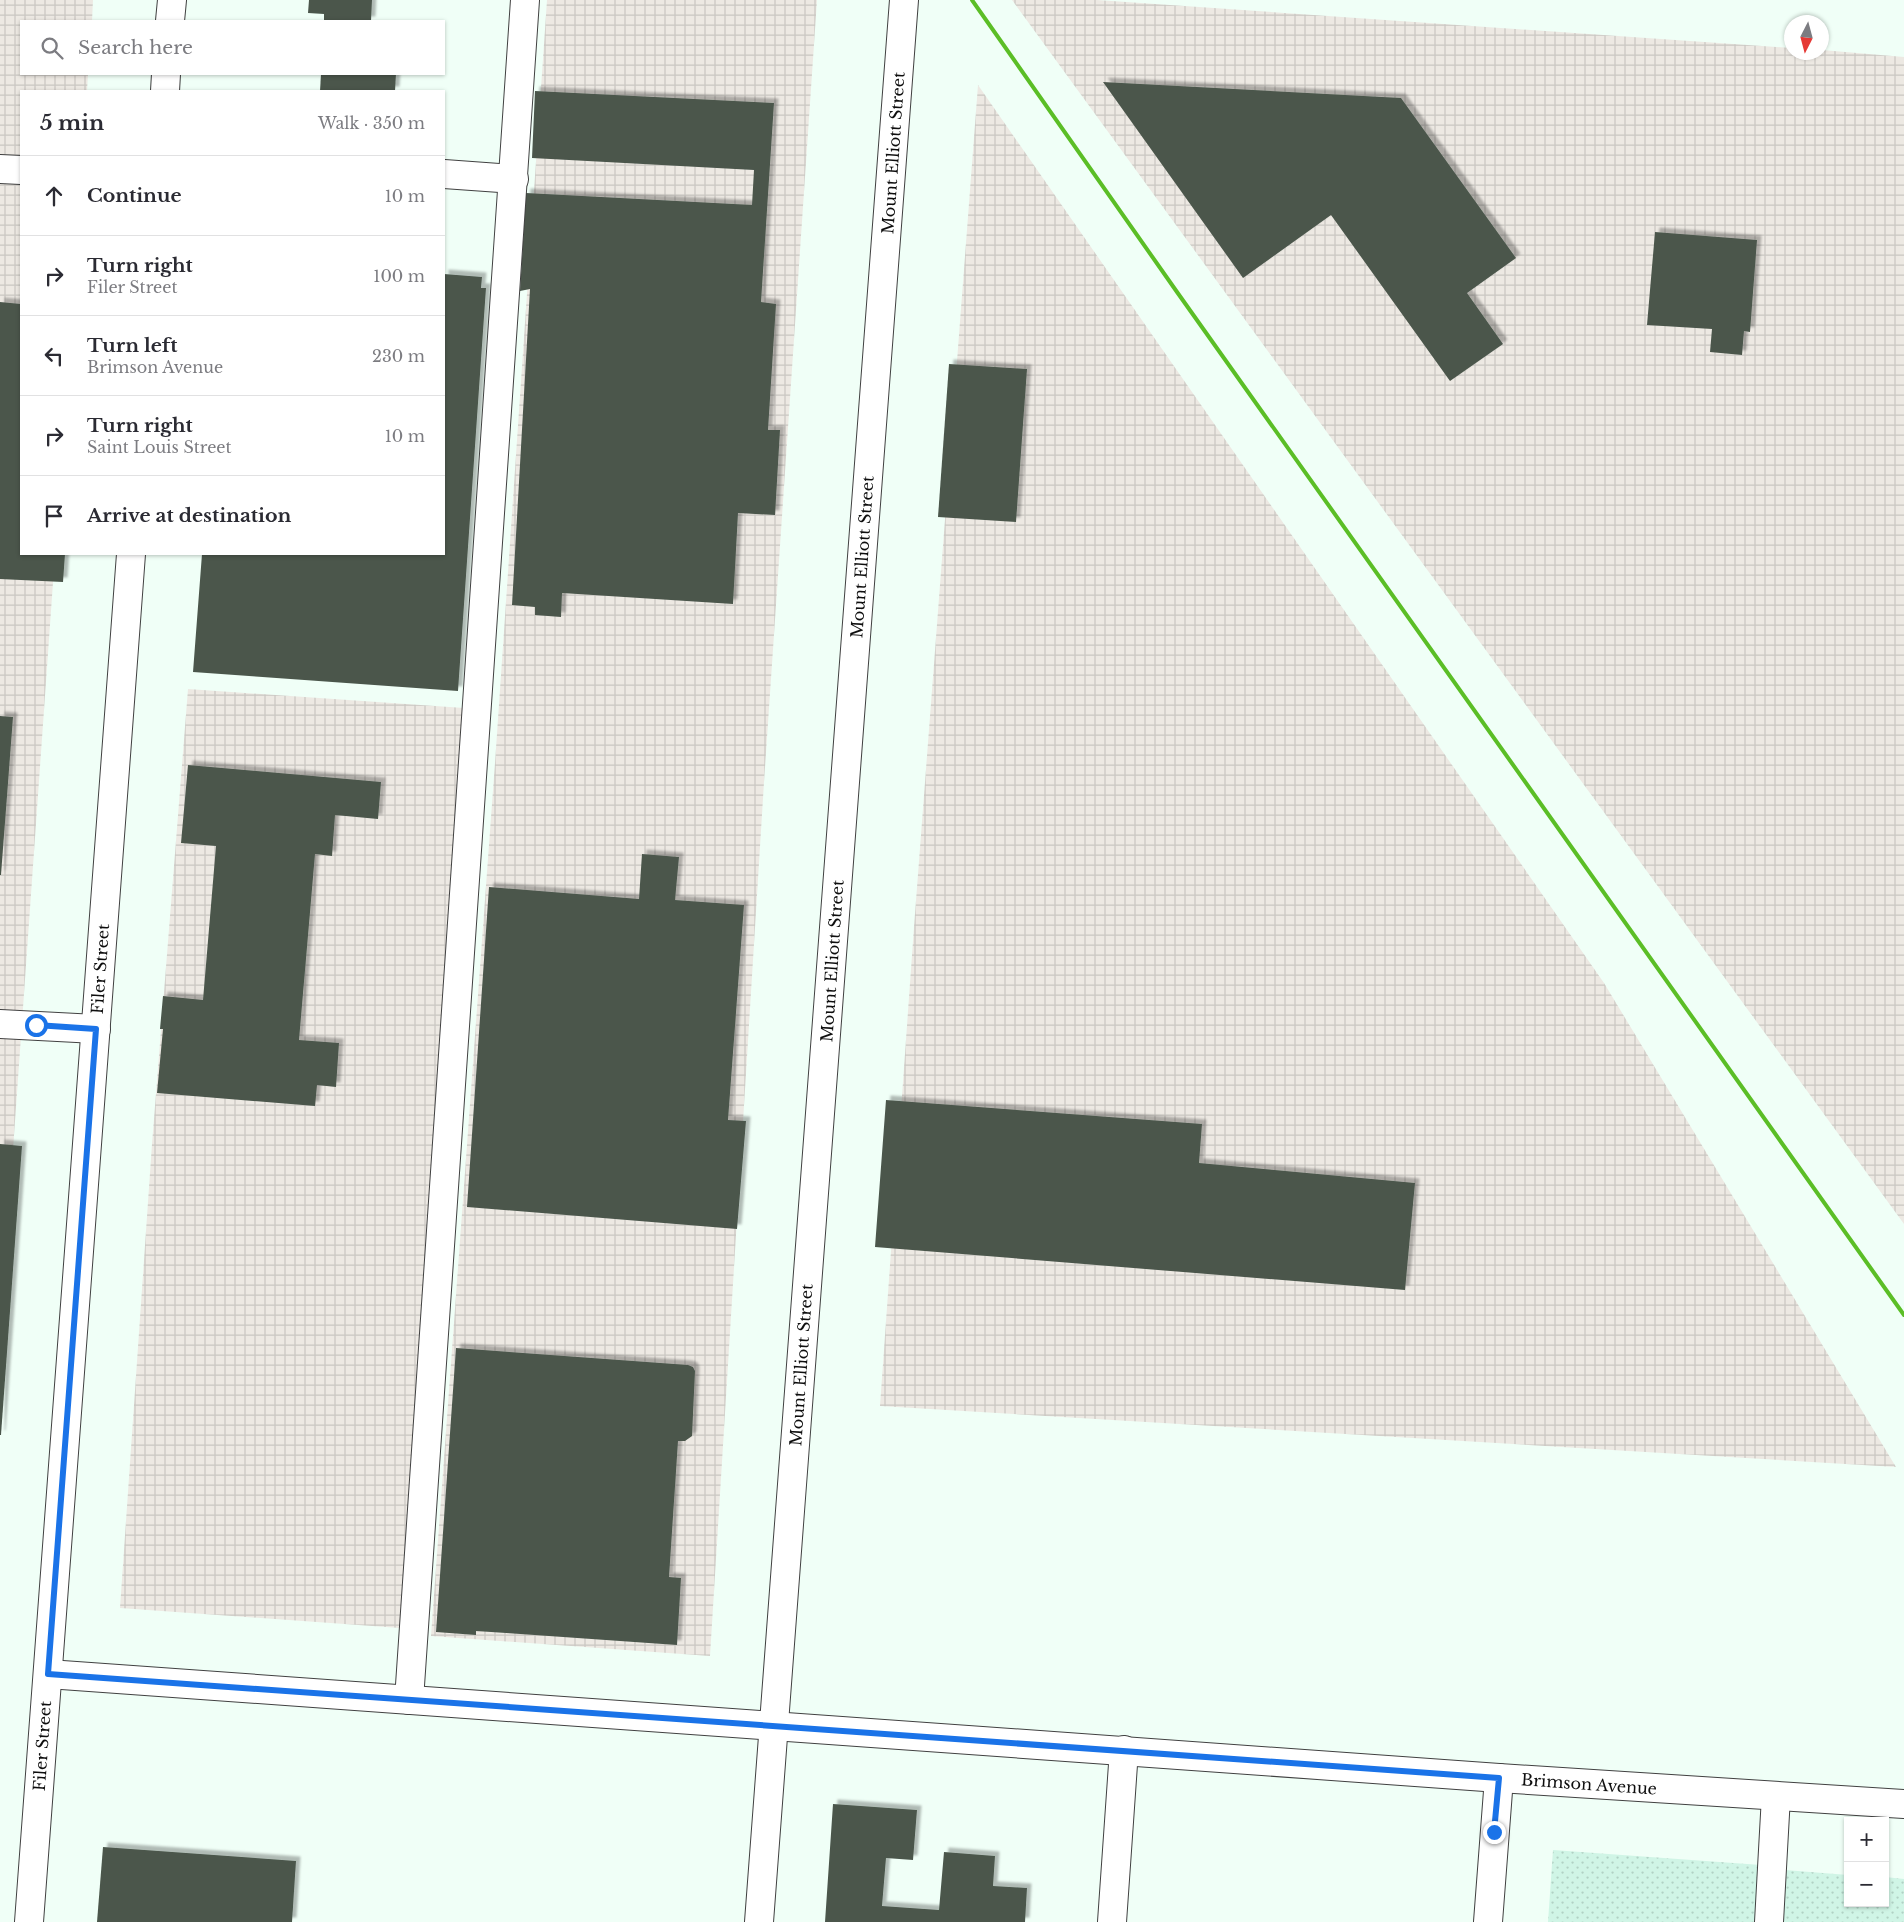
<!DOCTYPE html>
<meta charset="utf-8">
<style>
body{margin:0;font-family:"Libre Baskerville",serif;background:#f2f2f3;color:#2b2b33}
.controls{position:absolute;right:15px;bottom:15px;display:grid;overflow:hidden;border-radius:0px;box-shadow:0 1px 4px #0004}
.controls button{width:45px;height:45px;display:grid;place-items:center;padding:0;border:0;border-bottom:1px solid #e1e1e2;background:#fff;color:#2b2b33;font:25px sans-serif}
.compass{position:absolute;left:1784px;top:15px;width:45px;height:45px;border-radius:50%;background:#fff;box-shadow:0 1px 4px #0004;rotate:186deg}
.stop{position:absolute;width:15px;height:15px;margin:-11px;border:4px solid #1a73e8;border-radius:50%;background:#fff}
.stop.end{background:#1a73e8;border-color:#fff;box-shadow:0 1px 5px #0008}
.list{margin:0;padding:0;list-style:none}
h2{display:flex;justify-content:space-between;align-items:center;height:65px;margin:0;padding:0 20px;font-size:21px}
h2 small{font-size:16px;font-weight:400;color:#7c7c81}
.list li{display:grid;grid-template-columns:32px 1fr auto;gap:15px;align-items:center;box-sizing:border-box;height:80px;padding:0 20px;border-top:1px solid #e1e1e2}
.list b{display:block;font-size:19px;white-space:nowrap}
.list p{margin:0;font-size:16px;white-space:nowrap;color:#7c7c81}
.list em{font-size:16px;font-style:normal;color:#7c7c81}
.icon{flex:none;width:28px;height:28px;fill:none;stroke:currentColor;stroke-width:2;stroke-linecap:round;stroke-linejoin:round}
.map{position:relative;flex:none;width:1904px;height:1922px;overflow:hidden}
.search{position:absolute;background:#fff;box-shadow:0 1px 4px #0004;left:20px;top:20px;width:425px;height:55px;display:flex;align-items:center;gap:12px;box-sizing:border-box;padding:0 18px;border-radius:0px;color:#7c7c81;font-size:19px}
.panel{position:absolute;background:#fff;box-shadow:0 1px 4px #0004;left:20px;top:90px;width:425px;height:465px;border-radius:0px}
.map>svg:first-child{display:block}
</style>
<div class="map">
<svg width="1904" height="1922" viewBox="0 0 1904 1922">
<defs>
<pattern id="industrial-grid" width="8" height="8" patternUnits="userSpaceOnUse" patternTransform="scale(1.25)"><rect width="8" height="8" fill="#ede9e3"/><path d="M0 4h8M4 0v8" fill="none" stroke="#cac7c2"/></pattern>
<pattern id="farmland-dots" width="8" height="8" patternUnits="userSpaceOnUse" patternTransform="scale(1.25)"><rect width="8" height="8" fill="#d0f5e6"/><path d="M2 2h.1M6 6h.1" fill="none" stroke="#b1d1c4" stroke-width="1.8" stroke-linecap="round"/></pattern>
<filter id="shadow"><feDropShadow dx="4.5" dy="-4.5" stdDeviation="1" flood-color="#0004"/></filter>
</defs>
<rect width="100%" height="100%" fill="#f0fff7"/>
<g fill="url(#industrial-grid)">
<path d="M0,0H93L92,21H21V74H88L87,91H21V554H55L0,1334Z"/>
<path d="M547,0H817L764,782L710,1656L431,1636L495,763Z"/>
<path d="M1012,0H1097L1791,48L1792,52H1822V50L1904,57V1224Z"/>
<path d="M978,85L1604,983L1896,1467L880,1406L914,927Z"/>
<path d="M188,689L464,708L431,1165L421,1347L400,1628L120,1608L152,1144Z"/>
</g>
<g fill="url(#farmland-dots)">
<path d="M1553,1850L1761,1865L1757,1922H1548Z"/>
<path d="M1785,1870L1848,1875V1903H1885V1877L1904,1879V1922H1781Z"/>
</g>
<g fill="#4b574c" filter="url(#shadow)">
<path d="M309,0H372L371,21H324V14L308,13Z"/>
<path d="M321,74H396L395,91H320Z"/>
<path d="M1103,82L1401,98L1516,258L1467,293L1503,344L1450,381L1331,215L1243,278Z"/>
<path d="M535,91L774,103L761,302L776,304L768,430H780L775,515L738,513L733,604L562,593L561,617L535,615V607L512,605L530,289L520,291L526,193L752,205L754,170L532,158Z"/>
<path d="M1655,232L1757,240L1750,332L1744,331L1742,355L1710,352L1712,329L1647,325Z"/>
<path d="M444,274L482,277L481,288H486L458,691L193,672L202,554H444Z"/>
<path d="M0,302L21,304V554H65L63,582L0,579Z"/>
<path d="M949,364L1027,369L1016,522L938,517Z"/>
<path d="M0,716L13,717L1,875H0Z"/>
<path d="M188,765L381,782L378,819L335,815L332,856L315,854L299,1040L339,1043L336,1087L317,1085L315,1106L157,1093L163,1029H160L163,996L203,1000L216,846L181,843Z"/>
<path d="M642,854L679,857L675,900L744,905L728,1120L746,1121L737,1229L467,1207L489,887L639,899Z"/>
<path d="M886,1100L1202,1124L1199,1163L1415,1183L1405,1290L875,1247Z"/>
<path d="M0,1144L22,1146L1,1435H0Z"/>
<path d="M456,1348L688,1365L693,1367L695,1371L692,1436L685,1441H678L669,1577L681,1578L677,1645L476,1631V1635L436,1632Z"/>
<path d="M833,1804L917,1810L913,1860L886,1858L882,1906L939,1910L944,1852L995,1856L993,1886L1027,1888L1025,1922H825Z"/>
<path d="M103,1847L296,1861L292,1922H97Z"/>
</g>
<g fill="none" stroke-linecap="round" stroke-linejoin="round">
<defs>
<g id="minor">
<path d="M170,21L172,0"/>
<path d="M165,91L166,74"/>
<path d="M0,169L21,170"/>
<path d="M444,174L514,179"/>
<path d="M0,1024L96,1029"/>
<path d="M48,1674L1499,1778L1904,1804"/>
<path d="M409,1700L525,0"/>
<path d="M29,1922L131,554"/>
<path d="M759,1922L904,0"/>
<path d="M1112,1922L1124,1750"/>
<path d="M1488,1922L1499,1778"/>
<path d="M1769,1922L1776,1796"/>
</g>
</defs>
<use href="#minor" stroke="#414141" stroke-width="30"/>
<use href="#minor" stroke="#fff" stroke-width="28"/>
<path stroke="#5bbe26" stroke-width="4" d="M972,0L1177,292L1904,1315"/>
</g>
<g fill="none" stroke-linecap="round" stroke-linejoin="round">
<path stroke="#1a73e8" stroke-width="6" d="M36,1025L96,1029L48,1674L1499,1778L1494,1832"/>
</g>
<g text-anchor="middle" stroke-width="5" stroke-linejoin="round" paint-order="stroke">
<g font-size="16" fill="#0e0e0e" stroke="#fff">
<text transform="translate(893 153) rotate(-86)" y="6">Mount Elliott Street</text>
<text transform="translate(862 557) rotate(-86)" y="6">Mount Elliott Street</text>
<text transform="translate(832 961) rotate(-86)" y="6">Mount Elliott Street</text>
<text transform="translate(100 969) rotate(-86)" y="6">Filer Street</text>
<text transform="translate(801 1365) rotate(-86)" y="6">Mount Elliott Street</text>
<text transform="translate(42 1746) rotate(-86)" y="6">Filer Street</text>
<text transform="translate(1589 1784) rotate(4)" y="6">Brimson Avenue</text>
</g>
</g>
</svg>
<div class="controls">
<button>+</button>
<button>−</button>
</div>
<svg class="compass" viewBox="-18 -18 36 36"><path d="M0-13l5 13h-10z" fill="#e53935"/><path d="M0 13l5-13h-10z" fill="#7c7c81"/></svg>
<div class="stop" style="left:36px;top:1025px"></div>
<div class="stop end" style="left:1494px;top:1832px"></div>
<div class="search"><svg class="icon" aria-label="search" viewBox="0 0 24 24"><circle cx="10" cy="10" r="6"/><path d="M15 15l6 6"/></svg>Search here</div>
<section class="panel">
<h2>5 min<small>Walk · 350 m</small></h2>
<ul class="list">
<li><svg class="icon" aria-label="ahead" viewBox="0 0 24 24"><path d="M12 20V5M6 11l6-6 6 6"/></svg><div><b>Continue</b></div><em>10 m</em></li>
<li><svg class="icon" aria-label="right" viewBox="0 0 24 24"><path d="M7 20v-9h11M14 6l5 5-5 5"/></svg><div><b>Turn right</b><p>Filer Street</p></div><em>100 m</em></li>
<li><svg class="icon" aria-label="left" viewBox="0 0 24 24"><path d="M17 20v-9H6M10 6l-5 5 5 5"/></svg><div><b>Turn left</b><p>Brimson Avenue</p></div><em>230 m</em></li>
<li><svg class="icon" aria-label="right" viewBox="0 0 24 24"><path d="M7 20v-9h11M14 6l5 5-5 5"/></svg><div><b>Turn right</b><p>Saint Louis Street</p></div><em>10 m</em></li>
<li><svg class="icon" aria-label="arrive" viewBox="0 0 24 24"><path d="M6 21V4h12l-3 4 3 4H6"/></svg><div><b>Arrive at destination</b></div></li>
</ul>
</section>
</div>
